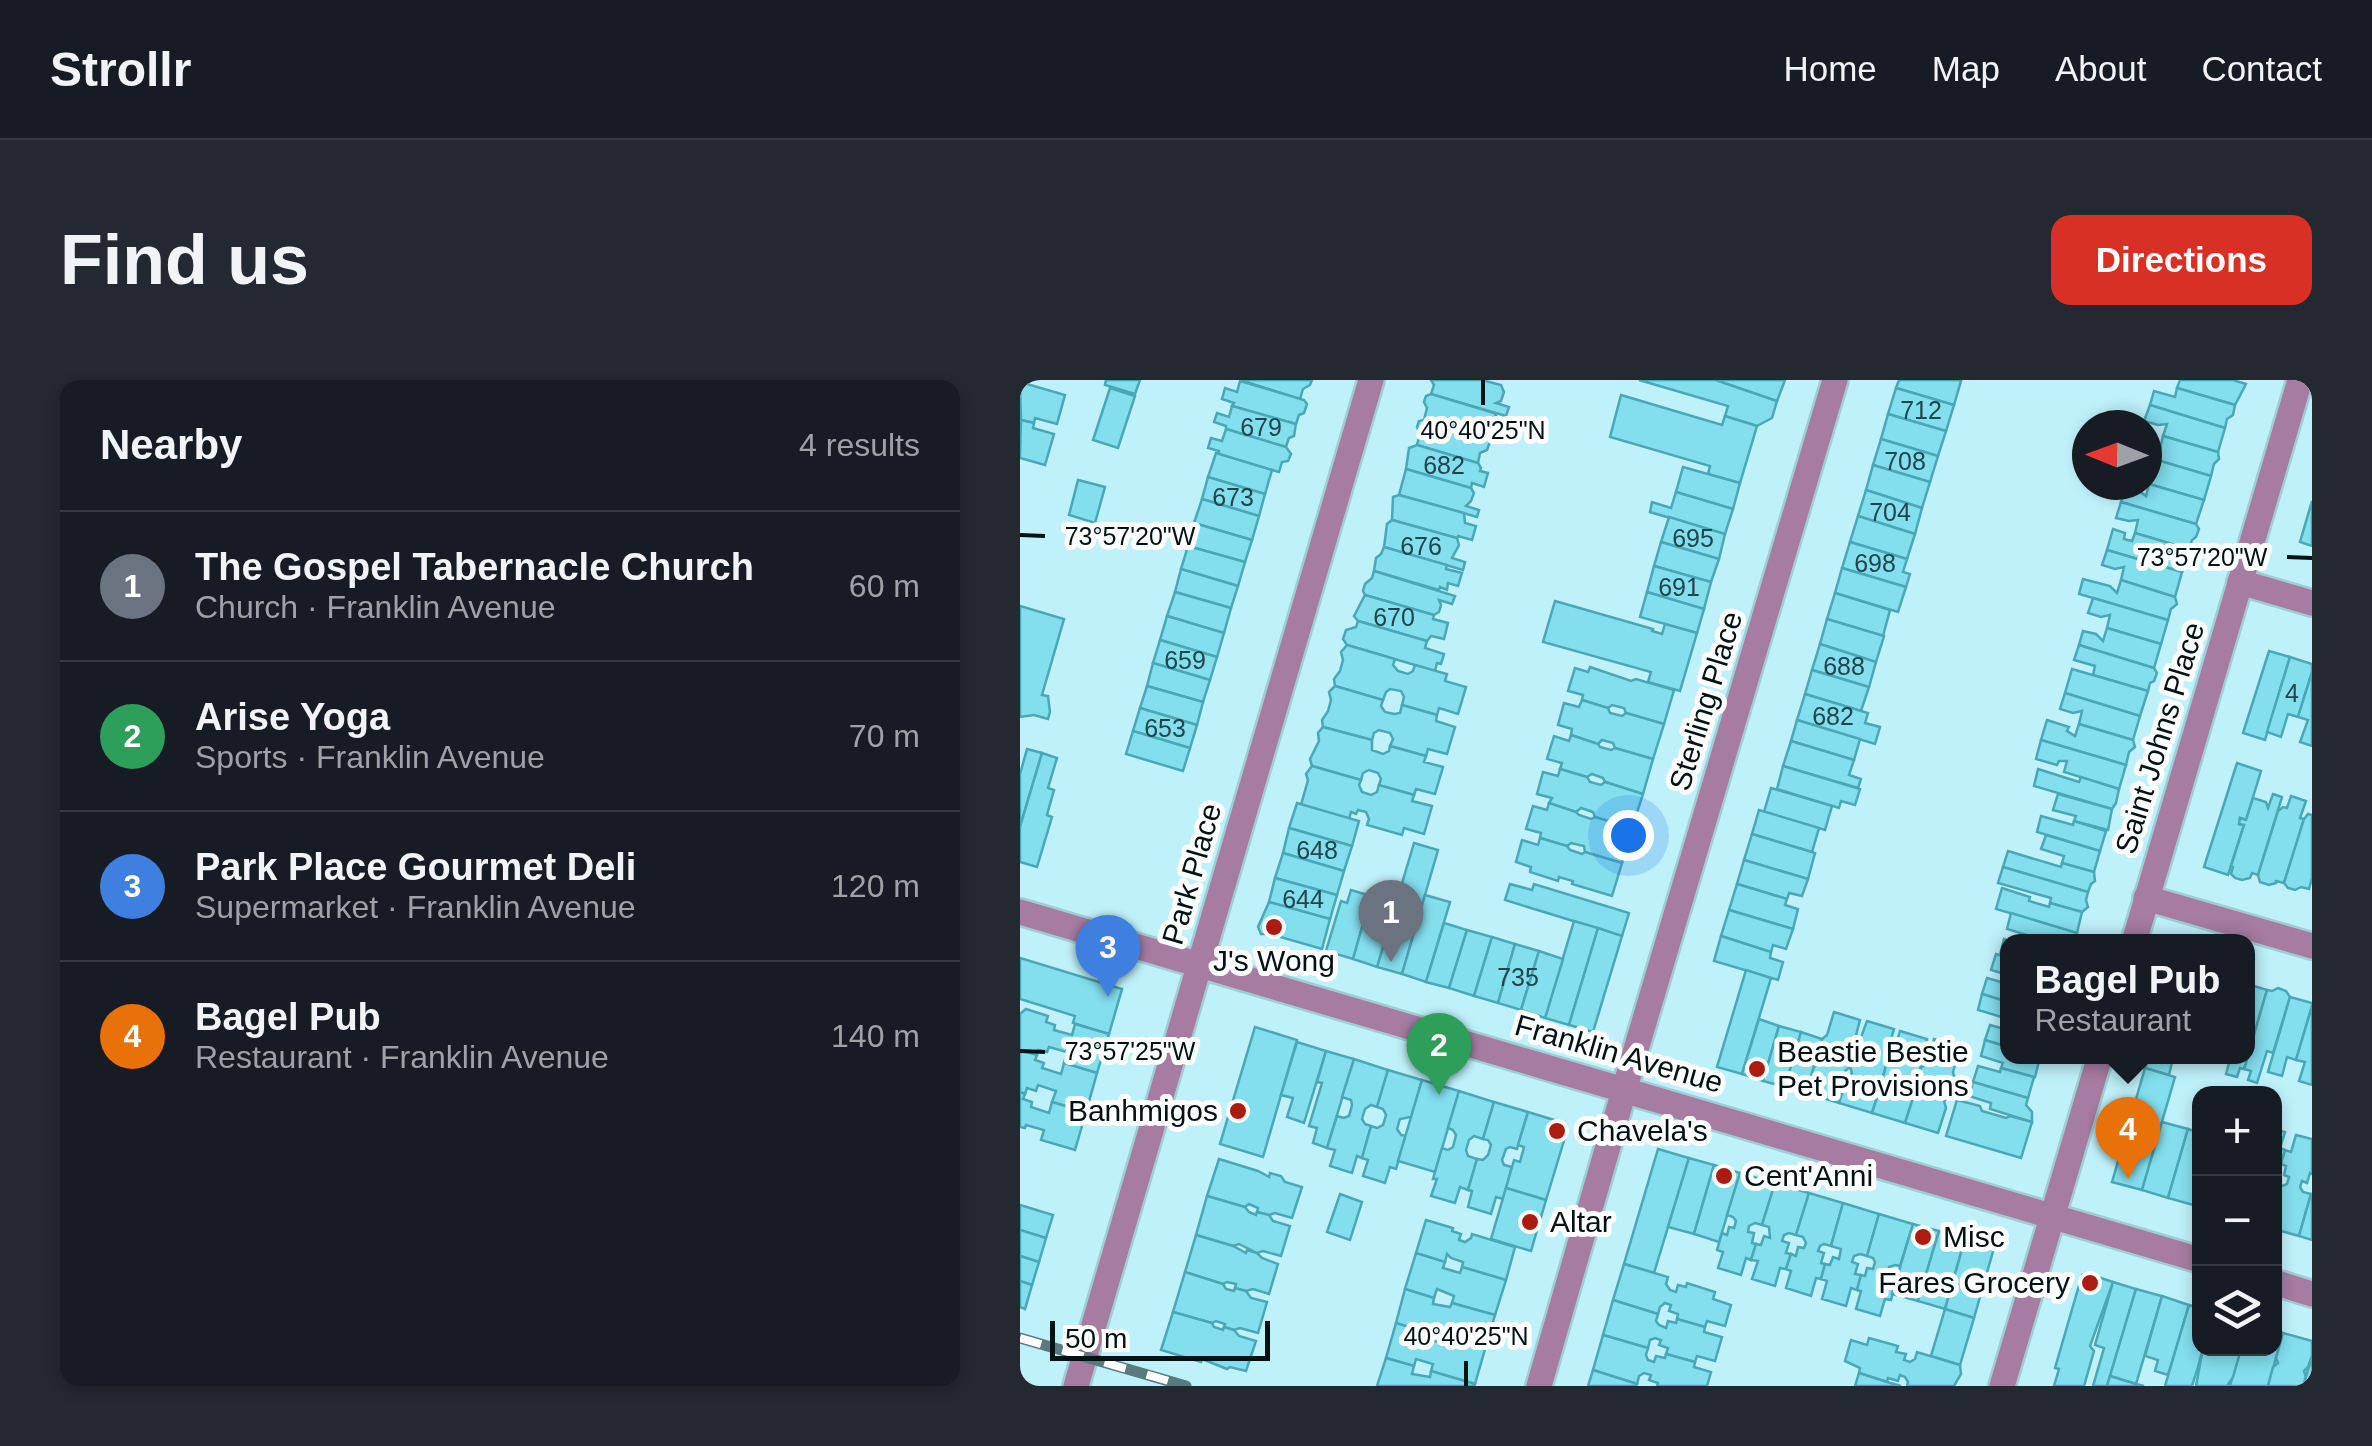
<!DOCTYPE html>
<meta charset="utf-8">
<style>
body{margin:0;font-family:Helvetica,sans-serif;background:#242831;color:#f1f3f6}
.controls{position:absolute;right:30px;bottom:30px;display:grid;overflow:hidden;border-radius:20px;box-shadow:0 5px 15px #0003}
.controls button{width:90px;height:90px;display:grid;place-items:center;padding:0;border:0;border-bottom:2px solid #363941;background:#171b24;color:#f1f3f6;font:50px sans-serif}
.compass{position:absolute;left:1052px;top:30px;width:90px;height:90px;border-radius:50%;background:#171b24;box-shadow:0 5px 15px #0003;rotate:271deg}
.scale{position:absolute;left:30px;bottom:25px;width:220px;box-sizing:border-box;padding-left:10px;border:5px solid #011215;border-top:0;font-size:28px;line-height:35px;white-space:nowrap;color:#011215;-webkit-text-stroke:8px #fff;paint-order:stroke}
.you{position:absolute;left:608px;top:455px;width:35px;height:35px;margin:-25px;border:8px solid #fff;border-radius:50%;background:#1a73e8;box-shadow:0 0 0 15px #1a73e833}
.badge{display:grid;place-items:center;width:65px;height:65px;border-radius:50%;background:#d93025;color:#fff;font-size:32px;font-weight:700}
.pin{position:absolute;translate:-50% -82px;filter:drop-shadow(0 2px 5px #0008)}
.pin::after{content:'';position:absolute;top:52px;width:35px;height:30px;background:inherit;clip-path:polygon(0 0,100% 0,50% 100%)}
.popup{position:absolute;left:980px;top:554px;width:255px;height:130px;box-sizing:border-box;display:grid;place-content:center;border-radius:20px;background:#171b24;filter:drop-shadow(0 2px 8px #0005);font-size:32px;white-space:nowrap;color:#9ea1a6}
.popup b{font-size:38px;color:#f1f3f6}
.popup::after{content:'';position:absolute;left:50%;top:100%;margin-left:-20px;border:20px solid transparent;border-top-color:#171b24}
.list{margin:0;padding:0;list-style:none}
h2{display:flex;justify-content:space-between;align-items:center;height:130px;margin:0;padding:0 40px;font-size:42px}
h2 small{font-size:32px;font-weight:400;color:#9ea1a6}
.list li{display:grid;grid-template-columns:65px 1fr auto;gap:30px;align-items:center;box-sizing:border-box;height:150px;padding:0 40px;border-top:2px solid #363941}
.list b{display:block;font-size:38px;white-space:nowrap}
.list p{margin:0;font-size:32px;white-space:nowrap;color:#9ea1a6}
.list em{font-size:32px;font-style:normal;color:#9ea1a6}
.icon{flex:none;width:55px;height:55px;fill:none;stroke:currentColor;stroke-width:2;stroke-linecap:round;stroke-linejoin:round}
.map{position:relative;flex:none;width:1292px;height:1006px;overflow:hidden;border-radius:20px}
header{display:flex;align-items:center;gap:60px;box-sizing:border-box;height:140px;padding:0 50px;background:#171b24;border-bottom:2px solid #363941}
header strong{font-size:48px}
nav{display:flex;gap:55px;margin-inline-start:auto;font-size:35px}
.intro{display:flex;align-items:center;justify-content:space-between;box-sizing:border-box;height:240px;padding:0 60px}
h1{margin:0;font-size:70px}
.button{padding:25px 45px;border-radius:20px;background:#d93025;color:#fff;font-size:35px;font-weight:700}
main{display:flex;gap:60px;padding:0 60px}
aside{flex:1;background:#171b24;border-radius:20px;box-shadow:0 5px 15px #0003}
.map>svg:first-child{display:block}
</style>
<header>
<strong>Strollr</strong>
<nav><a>Home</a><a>Map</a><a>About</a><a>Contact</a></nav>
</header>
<div class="intro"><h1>Find us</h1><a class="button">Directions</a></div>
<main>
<aside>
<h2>Nearby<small>4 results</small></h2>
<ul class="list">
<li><span class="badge" style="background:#6b7280">1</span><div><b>The Gospel Tabernacle Church</b><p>Church · Franklin Avenue</p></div><em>60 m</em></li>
<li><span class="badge" style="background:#2e9e5b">2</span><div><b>Arise Yoga</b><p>Sports · Franklin Avenue</p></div><em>70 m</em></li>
<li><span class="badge" style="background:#3f7fe0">3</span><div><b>Park Place Gourmet Deli</b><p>Supermarket · Franklin Avenue</p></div><em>120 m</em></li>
<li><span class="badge" style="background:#e8710a">4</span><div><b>Bagel Pub</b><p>Restaurant · Franklin Avenue</p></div><em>140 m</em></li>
</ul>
</aside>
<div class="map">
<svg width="1292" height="1006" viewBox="0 0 1292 1006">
<rect width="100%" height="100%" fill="#bef1fa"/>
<g fill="#83deee" stroke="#4aa7b6" stroke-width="2.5">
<path d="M86,0H120L115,14L85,5Z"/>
<path d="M220,0H292L290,5L283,9L280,19Z"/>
<path d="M411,0H462L481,5L484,12L481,21L476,23L489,27L486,36L411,14L414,5Z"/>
<path d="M619,0H696L757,21L752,38L737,46L705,36L708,26Z"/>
<path d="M696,0H765L757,21Z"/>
<path d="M879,0H938L941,1L934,25L876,8Z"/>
<path d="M1160,0H1213L1226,4L1215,25L1157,8Z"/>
<path d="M220,1L284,20L287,24L284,33L279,35L276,44L212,26L214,23L202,19L205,8L217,12Z"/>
<path d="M0,2L45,15L37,44L15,38L14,43L1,40Z"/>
<path d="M90,8L115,16L98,68L73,60Z"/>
<path d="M876,8L934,25L926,51L868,34Z"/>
<path d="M1157,8L1215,25L1213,35L1207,39L1205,48L1130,25L1134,11L1155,17Z"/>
<path d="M411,14L474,33L477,37L476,43L486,46L482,60L468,56L467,58L404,40L407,28L404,22L406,16Z"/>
<path d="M601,15L702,45L705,36L737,46L720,103L688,94L690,86L590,57Z"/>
<path d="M1130,25L1205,48L1198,72L1143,56L1147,44L1138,45L1124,41Z"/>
<path d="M212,26L276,44L274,56L269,58L266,67L206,49V46L194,42L197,33L209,37Z"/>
<path d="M868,34L926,51L918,76L861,59Z"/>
<path d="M1,40L14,43L13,48L34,54L25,85L0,78Z"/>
<path d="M404,40L467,58L470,62L467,70L460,73L458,83L397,65L400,53L397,47L399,41Z"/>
<path d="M206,49L266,67L271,74L268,81L262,82L259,92L198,74L199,71L188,68L191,58L202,61Z"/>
<path d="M1143,56L1198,72L1199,79L1194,84L1191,96L1127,77V61L1140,69Z"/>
<path d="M861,59L918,76L910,102L853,85Z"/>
<path d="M397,65L458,83L461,88L460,91L468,93L464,107L452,103L451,108L386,89L389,68Z"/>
<path d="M196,73L252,90L245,114L188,97Z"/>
<path d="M1127,77L1191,96L1184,120L1129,104L1133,91L1127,92Z"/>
<path d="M853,85L910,102L902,128L846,110Z"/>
<path d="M663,87L720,103L713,129L656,112Z"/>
<path d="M386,89L451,108L454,113L451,121L446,126L459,130L457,137L379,115Z"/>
<path d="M188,97L245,114L239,136L182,119Z"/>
<path d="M58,100L85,107L75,143L49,135Z"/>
<path d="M1129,104L1184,120L1176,144L1101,122L1106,106L1118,110L1126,116Z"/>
<path d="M846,110L902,128L895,154L838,136Z"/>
<path d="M656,112L713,129L705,154L630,132L632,122L651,128Z"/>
<path d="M379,115L444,133L445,143L456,146L452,160L438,156L437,158L372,140L373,117Z"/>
<path d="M182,119L239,136L232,160L174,143Z"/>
<path d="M1292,121V166L1280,162Z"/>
<path d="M1101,122L1176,144L1179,149L1176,157L1172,160L1169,169L1115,153L1118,140L1109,141L1096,138Z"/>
<path d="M838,136L895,154L887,179L830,162Z"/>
<path d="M649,137L705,154L699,179L641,162Z"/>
<path d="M372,140L437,158L439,165L432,178L445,182L443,190L364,167L367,144Z"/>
<path d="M174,143L232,160L225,182L168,166Z"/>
<path d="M1093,149L1105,153L1104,159L1112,161L1115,153L1169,169L1162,192L1087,170Z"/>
<path d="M641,162L699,179L691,202L634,186Z"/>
<path d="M830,162L887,179L883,192L890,194L886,207L822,188Z"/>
<path d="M168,166L225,182L218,206L161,189Z"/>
<path d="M364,167L427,185L426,189L442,193L438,206L428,203L427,210L420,207L419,210L354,191L356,178L361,174Z"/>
<path d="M1087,170L1162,192L1155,217L1101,200L1104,187L1095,189L1082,185Z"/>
<path d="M634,186L691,202L684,229L627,212Z"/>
<path d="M822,188L886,207L878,232L815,213Z"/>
<path d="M161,189L218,206L211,228L155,212Z"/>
<path d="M354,191L435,216L432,224L419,220L421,225L419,232L414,235L345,215L343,211L345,204L352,198Z"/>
<path d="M1063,199L1090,206L1097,213L1101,200L1155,217L1157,224L1151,229L1148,240L1059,214Z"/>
<path d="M155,212L211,228L204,253L147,236Z"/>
<path d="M627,212L684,229L677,253L620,237Z"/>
<path d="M815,213L870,230L863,256L807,239Z"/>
<path d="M345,215L414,235L413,239L428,243L424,259L411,256L407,261L338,241L334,236Z"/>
<path d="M1073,218L1148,240L1141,264L1087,248L1090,235L1081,237L1068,233Z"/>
<path d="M535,221L633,249L632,251L642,254L645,244L677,253L660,311L628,302L631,292L523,262Z"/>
<path d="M0,226L44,239L22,315L28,316L30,332L28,339L14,335L0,337Z"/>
<path d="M147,236L204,253L197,277L140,260Z"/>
<path d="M807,239L864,256L856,282L800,264Z"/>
<path d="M338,241L407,261L405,268L424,274L421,284L417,283L415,291L327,265L323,259L326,250L336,247Z"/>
<path d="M1087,248L1141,264L1134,288L1059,265L1063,251L1076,254L1083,261Z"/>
<path d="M140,260L197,277L190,300L133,283Z"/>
<path d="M800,264L856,282L849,307L792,290Z"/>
<path d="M327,265L375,279L373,285L378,291L388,294L393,291L395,285L427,294L425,301L446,307L438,334L419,328L417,335L382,325L384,317L381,311L370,309L366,312L363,320L315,306L314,299L320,291L323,280L321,272Z"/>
<path d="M1059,265L1134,288L1137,293L1134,301L1130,303L1128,311L1073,295L1075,286L1054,280Z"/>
<path d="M1249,271L1270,277L1245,360L1223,353Z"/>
<path d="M1270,277L1292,284V292L1278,337L1268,334L1261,357L1247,352Z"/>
<path d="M133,283L190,300L183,322L127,306Z"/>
<path d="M570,287L611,301L616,299L654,310L644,344L606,333L604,328L592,325L588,328L562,320L563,315L548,311L555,288L568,292Z"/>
<path d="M1052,289L1128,311L1120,336L1045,313Z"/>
<path d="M792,290L849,307L841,331L785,314Z"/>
<path d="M1292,292V366L1280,362L1288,340L1278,337Z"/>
<path d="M127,306L183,322L177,345L120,328Z"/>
<path d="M315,306L363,320L361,326L365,332L374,334L380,333L382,325L417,335L416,341L435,347L427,374L408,369L406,376L370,366L373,359L370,353L359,350L354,353L352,360L303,347L302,340L308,331L311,320L309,312Z"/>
<path d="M1045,313L1120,336L1113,360L1059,344L1062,331L1053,333L1040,329Z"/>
<path d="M785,314L848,333L845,343L860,347L855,364L777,340Z"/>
<path d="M562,320L588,328L590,333L602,336L606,333L644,344L633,379L595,368L593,363L582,360L578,364L551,355L552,349L538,345L544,323L559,327Z"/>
<path d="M120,328L177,345L170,368L113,351Z"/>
<path d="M777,340L840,359L834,380L771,361Z"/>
<path d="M1027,340L1049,347L1047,351L1055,356L1059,344L1113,360L1115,367L1109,372L1106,385L1021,360Z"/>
<path d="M303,347L352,360V370L363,374L369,371L370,366L406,376L404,382L423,387L415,414L396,409L394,415L359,405L361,399L358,393L349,390L343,393L341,400L292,386L290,379L299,361L298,353Z"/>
<path d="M113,351L170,368L163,391L106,374Z"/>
<path d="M551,355L578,364L580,367L591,370L595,368L633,379L623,414L585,402L583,398L572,394L567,397L540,389L542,383L527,379L534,356L549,361Z"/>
<path d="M1021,360L1106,385L1099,409L1044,392L1047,381H1039L1037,385L1016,379Z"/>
<path d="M771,361L834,380L829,395L841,399L838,408L763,386Z"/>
<path d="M7,369L22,373L0,447V394Z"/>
<path d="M22,373L37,378L28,408L34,410L27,435L32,437L17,487L0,482V447Z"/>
<path d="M1217,383L1241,391L1226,440L1220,438L1219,444L1224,445L1208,495L1184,487Z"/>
<path d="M292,386L341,400L339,405L342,412L351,415L357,412L359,405L394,415L392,421L412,426L404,454L384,448L382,455L347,445L349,439L346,432L338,430L336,434L331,432L329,439L281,425L288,400L286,394Z"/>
<path d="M763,386L840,409L835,425L821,421L819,428L757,409Z"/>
<path d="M540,389L567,397L570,402L581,405L585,402L623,414L612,448L575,437L573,432L561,428L556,432L529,423L532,418L517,414L523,392L538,396Z"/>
<path d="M1018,389L1059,402L1061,397L1099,409L1096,423L1092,429L1014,406Z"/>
<path d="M751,408L812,426L805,450L744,432Z"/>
<path d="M1038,414L1092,429L1088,450L1054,441L1056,436L1033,430Z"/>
<path d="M1253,414L1262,417L1238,495L1232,493L1230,498L1222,500L1215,498L1211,494L1213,487L1211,486L1224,445L1219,444L1220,438L1226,440L1233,418L1246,422L1248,428Z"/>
<path d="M1271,416L1286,421L1280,438L1284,439L1264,503L1256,501V503L1249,505L1240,502L1238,495L1258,431L1263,427L1267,428Z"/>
<path d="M277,423L339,441L332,466L269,448Z"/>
<path d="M529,423L556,432L559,435L571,439L575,437L612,448L602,483L565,472L564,466L551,463L547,466L520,458L521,453L506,449L513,426L527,430Z"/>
<path d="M739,430L799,448L792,472L732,454Z"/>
<path d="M1288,434L1292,435V498L1289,509L1281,507L1275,510L1268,508L1264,503L1284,439Z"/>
<path d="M1021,436L1053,445L1054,441L1086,451L1080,471L1017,452Z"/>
<path d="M269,448L332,466L324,491L263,473Z"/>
<path d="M732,454L795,473L788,499L724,480Z"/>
<path d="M1026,455L1080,471L1074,492L1042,483L1044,476L1021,469Z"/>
<path d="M520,458L547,466L550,470L562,474L565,472L602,483L592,516L552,504L553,501L539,497L538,501L510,492L511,487L496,482L502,460L518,465Z"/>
<path d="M394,463L418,470L382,594L357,587Z"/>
<path d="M988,471L1041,487L1042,483L1074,492L1075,501L1071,504L1068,512L983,487Z"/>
<path d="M263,473L324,491L317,515L255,498Z"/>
<path d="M724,480L788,499L782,516L769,513L767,519L717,504Z"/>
<path d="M983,487L1068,512L1066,520L1068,527L1062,532L1030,523L1031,518L978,503Z"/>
<path d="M255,498L317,515L310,539L249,522Z"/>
<path d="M490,504L512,510L514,504L609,533L602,556L485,520Z"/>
<path d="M717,504L767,519L765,525L778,529L773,549L709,530Z"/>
<path d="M982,508L1010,517L1009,521L1029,527L1030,523L1062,532L1057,553L976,529Z"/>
<path d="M331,510L351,516L333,579L306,571L321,521L327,523Z"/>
<path d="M405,515L430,522L406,602L382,594Z"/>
<path d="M351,516L369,522L365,534L372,536L357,587L333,579Z"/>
<path d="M249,522L310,539L302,569L250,554H241L238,547Z"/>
<path d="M709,530L773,549L766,569L753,565L751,572L701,556Z"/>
<path d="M991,533L1057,553L1054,562H1019L1020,559L987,549Z"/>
<path d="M554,541L578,548L549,645L525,638Z"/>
<path d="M424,543L447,550L429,608L406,602Z"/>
<path d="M578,548L602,556L573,652L549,645Z"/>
<path d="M447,550L472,557L454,616L429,608Z"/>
<path d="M701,556L751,572L750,578L763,582L758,600L694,581Z"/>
<path d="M472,557L495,564L478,623L454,616Z"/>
<path d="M984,559L992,562H988V578L980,575Z"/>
<path d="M495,564L519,571L501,630L478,623Z"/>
<path d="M519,571L543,579L525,638L501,630Z"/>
<path d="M976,574L988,578V595L971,590Z"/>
<path d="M0,578L102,609L89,654L53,643L55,636L0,619Z"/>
<path d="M726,590L751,598L722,694L697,687Z"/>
<path d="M967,598L988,604V622L962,614Z"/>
<path d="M1228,604L1247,610L1228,675Z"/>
<path d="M1258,608L1266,611L1270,617L1253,673L1247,671L1237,703L1228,700L1231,691L1224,689L1247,610L1252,611Z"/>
<path d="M962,614L988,622V639L958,630Z"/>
<path d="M1270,617L1292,623V626L1276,680L1267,677L1262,696L1248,692Z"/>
<path d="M1292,626V705L1279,701L1285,682L1276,680Z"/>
<path d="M6,629L28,636L26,642L35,645L34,650L52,655L55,644L89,654L77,693L44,683L47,672L29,667L27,672L18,670L17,675L0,670V634Z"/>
<path d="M814,632L840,640L834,663L835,669L830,687L825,691L827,698L819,723L786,713L793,688L798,684L797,677L802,659L807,655Z"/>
<path d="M739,639L759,646L743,701L722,694Z"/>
<path d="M847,641L874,649L867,672L868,678L863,697L858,701L860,708L852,733L819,723L827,698L832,693L830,687Z"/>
<path d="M970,645L988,650V667L965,660Z"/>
<path d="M759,646L781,652L765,707L743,701Z"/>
<path d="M235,647L277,660L243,777L200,764Z"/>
<path d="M880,651L907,659L896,707L891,712L893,718L885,743L852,733L860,708L865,703L863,697L868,678L873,674Z"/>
<path d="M781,652L802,659L786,713L765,707Z"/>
<path d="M914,659L917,660L916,662L940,669L933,692L935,699L929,717L924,721L926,728L918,753L885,743L893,718L898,713L896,707L901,688L906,684Z"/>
<path d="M965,660L988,667V676L1020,677L1015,697L981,688L983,683L961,676Z"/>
<path d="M277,662L306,671L284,743L267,737L273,718L261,715Z"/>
<path d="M0,670L17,675L15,680L24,683L22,688L41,694L44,683L77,693L66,732L32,722L36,711L18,705L16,711L7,708L5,714L0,712Z"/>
<path d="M306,671L334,679L307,768L293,763L297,748L289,746L302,703L297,702Z"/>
<path d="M1129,676L1153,678L1149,695L1125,688Z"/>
<path d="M1211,676H1228L1224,689L1220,688L1217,697L1206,694Z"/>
<path d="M334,679L368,690L357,727L351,725L345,729L342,739L345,744L351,746L342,778L337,776L332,793L310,786L315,770L307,768L317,736L324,738L329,736L332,725L331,720L322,717Z"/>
<path d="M958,686L980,692L981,688L1014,697L1008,718L953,702Z"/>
<path d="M1125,688L1155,697L1122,810L1092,802Z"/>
<path d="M368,690L402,700L391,737L380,739L377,749L381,755L386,756L376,789L370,787L365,803L343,796L348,780L342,778L351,746L357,748L363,745L366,735L363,729L357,727Z"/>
<path d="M402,700L439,711L415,792L378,781Z"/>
<path d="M953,702L1008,718L1006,725L1012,732V742L970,729L971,723L949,716Z"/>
<path d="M439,711L474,722L463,759L454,756L449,760L446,770L448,776L457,779L448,810L440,807L435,823L411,816L417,799H413L422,768L428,770L433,767L436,755L433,750L428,748Z"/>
<path d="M0,712L5,714L3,719L12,722L11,727L29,733L32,722L66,732L55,770L21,760L24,750L6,745L5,748L0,747Z"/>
<path d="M937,720L960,726L962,731L986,738L990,736L1012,742L1001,778L926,756Z"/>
<path d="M474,722L508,732L497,769L490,767L486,769L482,780L484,785L492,787L483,819L476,817L471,834L448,827L452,811L448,810L457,779L463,780L468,775L471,765L468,760L463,759Z"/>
<path d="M508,732L541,742L546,754L526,820L486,808L494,780L500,782L504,767L498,765Z"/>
<path d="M1142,742L1168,749L1148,818L1122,810Z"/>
<path d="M1168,749L1180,753V804L1173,825L1148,818Z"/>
<path d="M1254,749L1265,752L1260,768L1265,770L1261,784L1255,783L1254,786Z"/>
<path d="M1276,755L1292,759V794L1290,793L1287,803L1282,801L1280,807L1283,812L1291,814L1279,856L1254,849V808L1256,804L1262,806L1267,804L1269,797L1264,795L1266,786L1261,784L1265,770L1271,772Z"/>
<path d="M638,769L669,778L634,893L604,884Z"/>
<path d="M669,778L694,785L674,854L648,847Z"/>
<path d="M199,779L238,791L249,797L250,793L261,796L265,802L282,807L272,838L255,833L249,835L237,832L238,828L229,824L225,827L187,816Z"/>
<path d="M694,785L720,793L699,862L674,854Z"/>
<path d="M720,793L755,803L742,845L735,843L729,846L728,852L734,853L732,863L736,864L731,880L726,878L721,895L698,888L703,872L697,870L702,853L707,855L709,847L714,848L716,841L713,837L707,835Z"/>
<path d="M755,803L789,813L776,855L769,853L764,855L762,861L769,863L766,873L771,874L766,889L760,888L755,906L732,899L738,881L731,880L736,864L741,865L744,856L750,858L749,847L742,845Z"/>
<path d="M486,808L526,820L511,871L471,859Z"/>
<path d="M789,813L823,823L811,866L804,864L800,866L798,871L804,873L801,883L805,884L801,899L796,898L791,916L766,908L771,891L766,889L771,874L776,876L778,867L784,868L786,863L783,857L776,855Z"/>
<path d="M320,814L342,822L330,860L307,852Z"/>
<path d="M1291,814H1292V860L1279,856Z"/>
<path d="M187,816L225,827L229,832L236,835L237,832L249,835L253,841L270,846L261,876L243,871L237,873L219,864L213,866L176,855Z"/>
<path d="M823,823L859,834L847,876L840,874L834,876L832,882L838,884L835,894L841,895L837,910L831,908L826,926L802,919L807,901L801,899L805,884L810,885L813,877L819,879L821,869L811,866Z"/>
<path d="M0,825L33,835L26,858L0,850Z"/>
<path d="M859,834L893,844L880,886L875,885L869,887L867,893L872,895L870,904L875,905L871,920L865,919L860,936L836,929L841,911L837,910L841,895L845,896L847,888L853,889L855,882L853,878L847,876Z"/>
<path d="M406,840L433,848L432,851L441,854L439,860L445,862L451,858L452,854L495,867L486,900L442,887L443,882L431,878L427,874L425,882L396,873Z"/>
<path d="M893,844L919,851L898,921L872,914Z"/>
<path d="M0,850L26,858L19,882L0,876Z"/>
<path d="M919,851L945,859L925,929L898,921Z"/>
<path d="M176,855L213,866L226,873L227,870L237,873L242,878L258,884L249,914L233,909L226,911L215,908L216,904L207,902L203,904L165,892Z"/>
<path d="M945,859L974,868L954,938L925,929Z"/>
<path d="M396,873L425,882L423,888L440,893L442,887L486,900L475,935L432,923L434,916L417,909L414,918L385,909Z"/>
<path d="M0,876L19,882L12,905L0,901Z"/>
<path d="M604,884L648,897L646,904L650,910L656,912L658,905L666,907L667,903L695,912L693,919L711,925L705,946L687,941L685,947L657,939L658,934L649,931L651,925L645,923L640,927L638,934L593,920Z"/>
<path d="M165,892L203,904L206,909L214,911L215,908L226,911L231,918L247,922L238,953L220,948L214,950L204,947L205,944L196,941L192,943L153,932Z"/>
<path d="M1066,893L1093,902L1070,966L1074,971L1064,1006H1034L1039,989L1035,988L1062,895Z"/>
<path d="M0,901L12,905L5,929L0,927Z"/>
<path d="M1093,902L1116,909L1087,1006H1073L1084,968L1075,965Z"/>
<path d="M385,909L414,918L413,924L430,927L432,923L475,935L465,969L422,957L424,951L407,944L405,952L376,943Z"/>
<path d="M1116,909L1142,916L1116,1004L1090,996Z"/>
<path d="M1142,916L1169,925L1148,995L1135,991L1138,980L1125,976Z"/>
<path d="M593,920L638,934L636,941L639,945L646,948L648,941L656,943L657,939L685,947L684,952L702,957L695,981L677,976L675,982L646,974L648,968L639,965L641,960L635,958L630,960L628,968L583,955Z"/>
<path d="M1169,925L1180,928V968H1183L1178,987L1172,1006H1145Z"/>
<path d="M925,929L954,938L940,985L911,976Z"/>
<path d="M153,932L192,943L194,947L203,950L204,947L214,950L219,956L236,961L226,991L210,987L207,989L182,979L181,982L141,970Z"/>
<path d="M376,943L405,952L403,959L420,962L422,957L465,969L455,1004L411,991L413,984L396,979L394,986L366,978Z"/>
<path d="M1254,950L1263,953L1248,1006H1210L1221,968H1254Z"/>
<path d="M1263,953L1292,961V976L1288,987L1284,991L1286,997L1283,1006H1248L1253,987L1258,983L1256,978Z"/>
<path d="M583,955L628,968L626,975L628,980L634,982L636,976L645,978L646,974L675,982L674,987L691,992L687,1006H637L638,1003L629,1000L631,995L624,993L619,996L617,1004L573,990Z"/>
<path d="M849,958L878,966L876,972L886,974L884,980L890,982L895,979L897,972L940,985L941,994L934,1006H887L888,1002L885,997L880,995L878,1001L868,998L867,1002L839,993L840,988L825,981L831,960L847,965Z"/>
<path d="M1183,968H1220L1217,971L1219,976L1213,997L1207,1006H1176Z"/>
<path d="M1292,976V1003L1285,1000Z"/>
<path d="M366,978L394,986L392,994L410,997L411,991L455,1004L454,1006H357Z"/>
<path d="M573,990L617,1004L616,1006H568Z"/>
<path d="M839,993L867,1002L881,1006H835Z"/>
<path d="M1090,996L1116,1004L1124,1006H1087Z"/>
</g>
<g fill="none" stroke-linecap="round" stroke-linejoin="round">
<defs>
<g id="minor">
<path d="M1220,202L1292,223"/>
<path d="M1126,518L1292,566"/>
<path d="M0,532L1180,880"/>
<path d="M1114,562L1280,0"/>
<path d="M1254,902L1292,914"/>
<path d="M56,1006L351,0"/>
<path d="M519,1006L614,676L815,0"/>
<path d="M982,1006L1080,676"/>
</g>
</defs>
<use href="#minor" stroke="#a0cdd5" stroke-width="30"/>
<use href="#minor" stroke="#a67ca2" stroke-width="25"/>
<defs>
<path id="rail" d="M0,958L166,1006"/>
</defs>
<use href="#rail" stroke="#597a7f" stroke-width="11"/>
<use href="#rail" stroke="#fff" stroke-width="8" stroke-dasharray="22" stroke-linecap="butt"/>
</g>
<path fill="none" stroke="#011215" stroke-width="4" d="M463,25V0M0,155L25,156M1267,177L1292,178M0,671L25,672M446,1006V981"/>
<g fill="#ac1b10" stroke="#fff" stroke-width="4">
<circle cx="254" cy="547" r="10"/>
<circle cx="737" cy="689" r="10"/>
<circle cx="218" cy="731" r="10"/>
<circle cx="537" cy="751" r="10"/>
<circle cx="704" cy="796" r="10"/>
<circle cx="510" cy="842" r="10"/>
<circle cx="903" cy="857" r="10"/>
<circle cx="1070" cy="903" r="10"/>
</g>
<g text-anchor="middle" stroke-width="10" stroke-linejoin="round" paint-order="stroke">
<g font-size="25" fill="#22454b">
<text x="901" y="39">712</text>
<text x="241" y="56">679</text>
<text x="885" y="90">708</text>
<text x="424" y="94">682</text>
<text x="213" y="126">673</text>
<text x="870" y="141">704</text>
<text x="673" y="167">695</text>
<text x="401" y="175">676</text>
<text x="855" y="192">698</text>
<text x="659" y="216">691</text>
<text x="374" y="246">670</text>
<text x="165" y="289">659</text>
<text x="824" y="295">688</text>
<text x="1272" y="322">4</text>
<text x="813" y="345">682</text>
<text x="145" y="357">653</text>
<text x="297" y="479">648</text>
<text x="283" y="528">644</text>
<text x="498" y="606">735</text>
</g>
<g font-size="30" fill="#011215" stroke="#fff">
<text transform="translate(686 321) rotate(-73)" y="10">Sterling Place</text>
<text transform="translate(1140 358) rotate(-73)" y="10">Saint Johns Place</text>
<text transform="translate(172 494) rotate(-74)" y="10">Park Place</text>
<text transform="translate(599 674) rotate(16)" y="10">Franklin Avenue</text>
</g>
<g font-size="30" fill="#011215" stroke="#fff" text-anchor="start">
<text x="254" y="591" text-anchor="middle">J's Wong</text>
<text x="757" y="682">Beastie Bestie<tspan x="757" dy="34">Pet Provisions</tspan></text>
<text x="198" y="741" text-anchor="end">Banhmigos</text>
<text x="557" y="761">Chavela's</text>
<text x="724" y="806">Cent'Anni</text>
<text x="530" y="852">Altar</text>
<text x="923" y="867">Misc</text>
<text x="1050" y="913" text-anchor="end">Fares Grocery</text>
</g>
</g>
<g font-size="25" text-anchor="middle" fill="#011215" stroke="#fff" stroke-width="10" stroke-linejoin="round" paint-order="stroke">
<text x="463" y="59">40°40'25"N</text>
<text x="110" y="165">73°57'20"W</text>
<text x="1182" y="186">73°57'20"W</text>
<text x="110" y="680">73°57'25"W</text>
<text x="446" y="965">40°40'25"N</text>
</g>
</svg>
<div class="controls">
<button>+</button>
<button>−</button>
<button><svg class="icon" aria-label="layers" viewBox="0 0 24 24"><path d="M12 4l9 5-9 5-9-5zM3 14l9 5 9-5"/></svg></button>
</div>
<svg class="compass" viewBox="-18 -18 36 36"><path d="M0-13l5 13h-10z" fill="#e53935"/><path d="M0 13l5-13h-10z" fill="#9ea1a6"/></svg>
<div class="scale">50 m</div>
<div class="you"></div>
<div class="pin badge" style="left:371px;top:582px;background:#6b7280">1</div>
<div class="pin badge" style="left:419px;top:715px;background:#2e9e5b">2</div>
<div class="pin badge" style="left:88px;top:617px;background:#3f7fe0">3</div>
<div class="pin badge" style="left:1108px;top:799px;background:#e8710a">4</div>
<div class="popup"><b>Bagel Pub</b>Restaurant</div>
</div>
</main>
